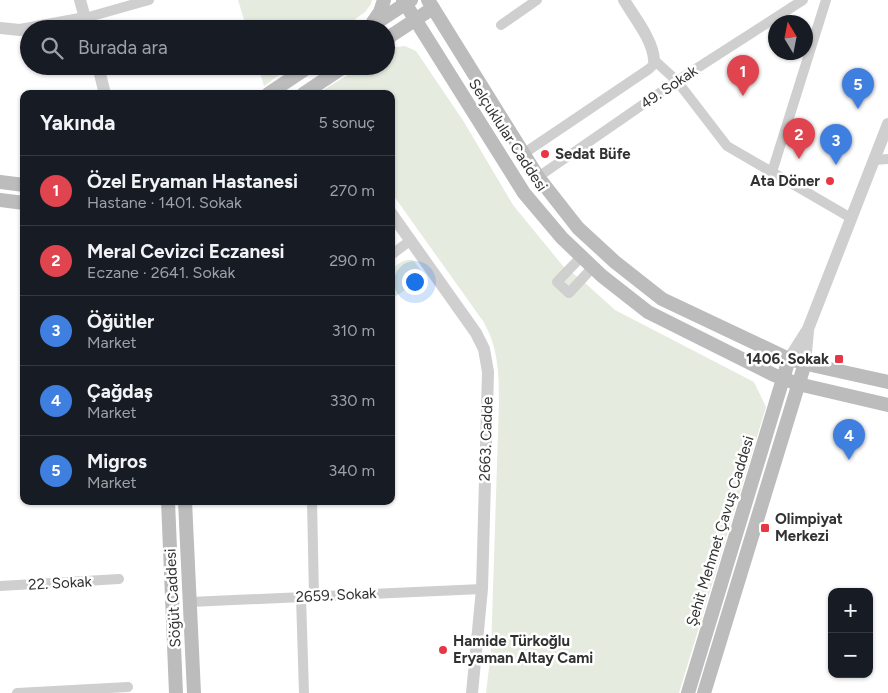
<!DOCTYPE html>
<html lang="tr">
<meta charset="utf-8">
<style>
body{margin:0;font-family:Figtree,sans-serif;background:#20242c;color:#f1f3f6}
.controls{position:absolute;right:15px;bottom:15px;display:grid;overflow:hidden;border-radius:10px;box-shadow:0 1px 4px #0004}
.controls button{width:45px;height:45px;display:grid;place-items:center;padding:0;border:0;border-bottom:1px solid #363941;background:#171b24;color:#f1f3f6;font:25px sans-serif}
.compass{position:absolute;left:768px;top:15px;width:45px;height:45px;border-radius:50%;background:#171b24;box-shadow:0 1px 4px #0004;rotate:350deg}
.you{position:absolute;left:414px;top:281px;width:18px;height:18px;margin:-12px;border:4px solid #fff;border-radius:50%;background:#1a73e8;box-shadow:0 0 0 8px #1a73e833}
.badge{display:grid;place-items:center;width:32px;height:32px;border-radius:50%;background:#e73644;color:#fff;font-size:16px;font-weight:700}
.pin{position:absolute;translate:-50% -41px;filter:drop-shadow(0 1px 2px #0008)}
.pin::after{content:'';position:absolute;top:26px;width:18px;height:15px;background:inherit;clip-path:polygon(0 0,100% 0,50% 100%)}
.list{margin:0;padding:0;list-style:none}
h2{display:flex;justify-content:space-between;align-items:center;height:65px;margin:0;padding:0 20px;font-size:21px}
h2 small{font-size:16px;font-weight:400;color:#9ea1a6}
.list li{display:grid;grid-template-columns:32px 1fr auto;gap:15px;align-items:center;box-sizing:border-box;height:70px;padding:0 20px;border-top:1px solid #363941}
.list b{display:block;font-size:19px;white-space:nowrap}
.list p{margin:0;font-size:16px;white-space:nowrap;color:#9ea1a6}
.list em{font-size:16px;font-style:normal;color:#9ea1a6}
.icon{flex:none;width:28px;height:28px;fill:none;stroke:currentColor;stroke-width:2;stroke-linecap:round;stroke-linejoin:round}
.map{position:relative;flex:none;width:888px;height:693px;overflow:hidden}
.search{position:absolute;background:#171b24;box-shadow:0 1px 4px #0004;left:20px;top:20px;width:375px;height:55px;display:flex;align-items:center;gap:12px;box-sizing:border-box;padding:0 18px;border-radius:28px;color:#9ea1a6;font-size:19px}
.panel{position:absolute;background:#171b24;box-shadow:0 1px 4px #0004;left:20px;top:90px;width:375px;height:415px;border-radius:10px}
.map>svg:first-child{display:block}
</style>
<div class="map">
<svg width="888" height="693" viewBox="0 0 888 693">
<rect width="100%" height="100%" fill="#fff"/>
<g fill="#e5ebde">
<path d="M238,0H372L371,4L365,12L342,29H247Z"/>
<path d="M405,46L416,51L464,122L513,205L563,266L584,282L615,310L754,382L766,407L679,693H486L491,652L499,402C499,373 498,346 483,321L391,192V94H319V93L362,66H386V52L396,47Z"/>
<path d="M258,66H291L264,86Z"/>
<path d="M408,260H413L426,277L391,299V269L403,261Z"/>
</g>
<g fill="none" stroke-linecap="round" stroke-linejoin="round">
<g stroke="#cfcfcf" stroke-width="10">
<path d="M85,18L149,0"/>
<path d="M501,25L537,0"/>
<path d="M523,154L649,69L653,65L654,60L677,81L727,146L851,218"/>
<path d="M874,160L888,159"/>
<path d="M772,172L826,0"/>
<path d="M538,177L677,81L803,0"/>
<path d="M391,255L411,240"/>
<path d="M582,256L557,282L569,293L593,267"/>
<path d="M312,501L314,596"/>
<path d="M0,586L119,579"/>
<path d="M301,597L304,693"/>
<path d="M190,602L482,589"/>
<path d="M17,693L128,687"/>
</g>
<g stroke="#cfcfcf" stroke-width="12">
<path d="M80,0L88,29"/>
<path d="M624,0C634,17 653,40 654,60"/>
<path d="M0,28L20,30L85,18"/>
<path d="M98,66L105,94"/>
<path d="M391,213L476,333L484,349L488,372L482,589L472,693"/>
<path d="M789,359L808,329L888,124"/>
<path d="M805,363L808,331"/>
</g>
<g stroke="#bcbcbc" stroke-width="14">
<path d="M403,0L524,193L562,238L602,276L648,312L774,375L798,384L888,405"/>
<path d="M428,0L538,177L578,228L615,262L662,299L789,359L816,366L888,382"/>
<path d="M373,22L380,12L384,0"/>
<path d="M367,29L411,0"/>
<path d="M386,39L433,8"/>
<path d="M268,94L310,66"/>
<path d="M303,94L345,66"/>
<path d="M0,182L24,185"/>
<path d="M0,200L24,203"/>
<path d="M168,501L176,693"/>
<path d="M185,501L194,693"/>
<path d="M688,693L789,359"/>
<path d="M704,693L805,363"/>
</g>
</g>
<g fill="#e73644" stroke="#fff" stroke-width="2">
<circle cx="545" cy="154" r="5"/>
<circle cx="830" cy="181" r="5"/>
<rect x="834" y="354" width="10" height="10" rx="2.5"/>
<rect x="760" y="523" width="10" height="10" rx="2.5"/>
<circle cx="443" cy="650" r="5"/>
</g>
<g text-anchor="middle" stroke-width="5" stroke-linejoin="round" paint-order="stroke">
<g font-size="15" fill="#323232" stroke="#fff">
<text transform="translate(669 87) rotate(-34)" y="5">49. Sokak</text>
<text transform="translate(508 135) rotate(57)" y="5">Selçuklular Caddesi</text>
<text transform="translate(486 439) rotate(-88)" y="5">2663. Cadde</text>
<text transform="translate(720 531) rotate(-73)" y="5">Şehit Mehmet Çavuş Caddesi</text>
<text transform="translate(60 583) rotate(-3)" y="5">22. Sokak</text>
<text transform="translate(336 595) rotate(-3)" y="5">2659. Sokak</text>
<text transform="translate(173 598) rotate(-93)" y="5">Söğüt Caddesi</text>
</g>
<g font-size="15" font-weight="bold" fill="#323232" stroke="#fff" text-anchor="start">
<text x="555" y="159">Sedat Büfe</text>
<text x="820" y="186" text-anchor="end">Ata Döner</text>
<text x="829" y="364" text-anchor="end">1406. Sokak</text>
<text x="775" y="524">Olimpiyat<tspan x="775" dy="17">Merkezi</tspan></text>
<text x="453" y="646">Hamide Türkoğlu<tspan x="453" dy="17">Eryaman Altay Cami</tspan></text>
</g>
</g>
</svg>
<div class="controls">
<button>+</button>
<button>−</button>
</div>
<svg class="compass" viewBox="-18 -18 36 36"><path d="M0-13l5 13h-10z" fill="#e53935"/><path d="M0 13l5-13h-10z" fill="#9ea1a6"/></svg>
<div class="you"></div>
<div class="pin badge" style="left:743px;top:96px;background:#e0444e">1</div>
<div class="pin badge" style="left:799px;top:159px;background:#e0444e">2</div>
<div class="pin badge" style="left:836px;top:165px;background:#3f7fe0">3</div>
<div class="pin badge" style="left:849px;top:460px;background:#3f7fe0">4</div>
<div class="pin badge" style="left:858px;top:109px;background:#3f7fe0">5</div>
<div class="search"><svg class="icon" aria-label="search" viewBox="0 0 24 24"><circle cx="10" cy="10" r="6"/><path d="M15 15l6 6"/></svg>Burada ara</div>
<section class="panel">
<h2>Yakında<small>5 sonuç</small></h2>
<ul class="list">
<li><span class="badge" style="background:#e0444e">1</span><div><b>Özel Eryaman Hastanesi</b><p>Hastane · 1401. Sokak</p></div><em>270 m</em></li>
<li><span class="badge" style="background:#e0444e">2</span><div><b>Meral Cevizci Eczanesi</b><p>Eczane · 2641. Sokak</p></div><em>290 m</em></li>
<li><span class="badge" style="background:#3f7fe0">3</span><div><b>Öğütler</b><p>Market</p></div><em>310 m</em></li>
<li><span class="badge" style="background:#3f7fe0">4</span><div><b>Çağdaş</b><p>Market</p></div><em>330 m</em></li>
<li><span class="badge" style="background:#3f7fe0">5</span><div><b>Migros</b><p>Market</p></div><em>340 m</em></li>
</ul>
</section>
</div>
